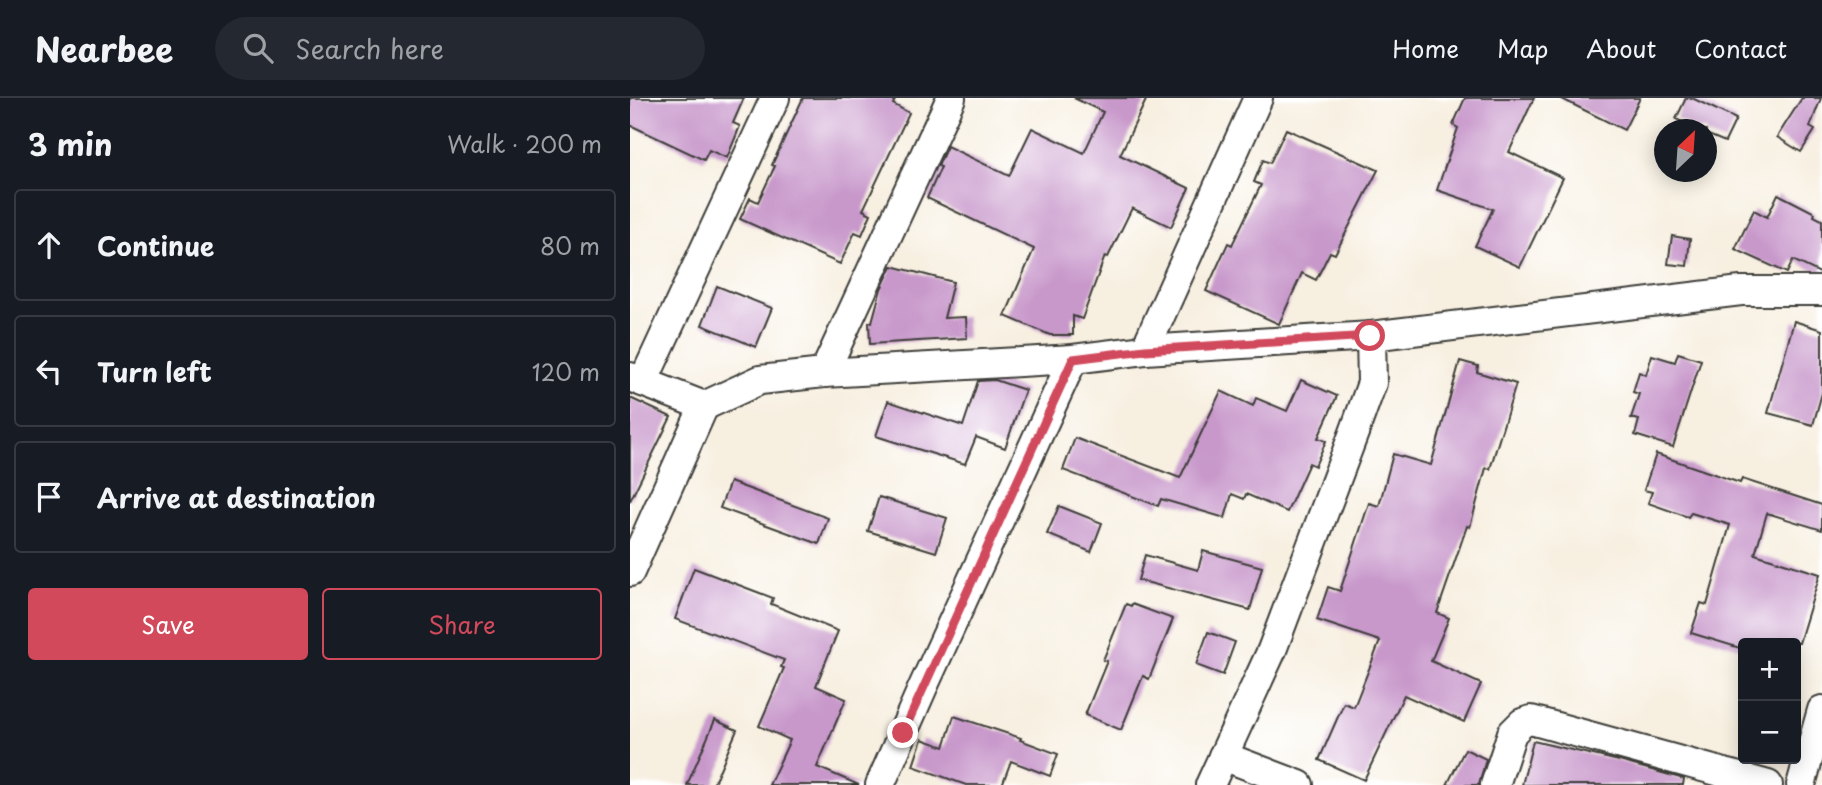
<!DOCTYPE html>
<meta charset="utf-8">
<style>
body{margin:0;font-family:"Playpen Sans",sans-serif;background:#242831;color:#f1f3f6}
.controls{position:absolute;right:21px;bottom:21px;display:grid;overflow:hidden;border-radius:7px;box-shadow:0 4px 18px #0003}
.controls button{width:63px;height:63px;display:grid;place-items:center;padding:0;border:0;border-bottom:2px solid #363941;background:#171b24;color:#f1f3f6;font:35px sans-serif}
.compass{position:absolute;left:1024px;top:21px;width:63px;height:63px;border-radius:50%;background:#171b24;box-shadow:0 4px 18px #0003;rotate:25deg}
.stop{position:absolute;width:21px;height:21px;margin:-16px;border:5px solid #d1495b;border-radius:50%;background:#fff}
.stop.end{background:#d1495b;border-color:#fff;box-shadow:0 2px 7px #0008}
.list{margin:0;padding:0;list-style:none}
h2{display:flex;justify-content:space-between;align-items:center;height:91px;margin:0;padding:0 28px;font-size:30px}
h2 small{font-size:23px;font-weight:400;color:#9ea1a6}
.list li{display:grid;grid-template-columns:46px 1fr auto;gap:21px;align-items:center;box-sizing:border-box;height:112px;margin:0 14px 14px;padding:0 14px;border:2px solid #363941;border-radius:7px}
.list b{display:block;font-size:26px;white-space:nowrap}
.list em{font-size:23px;font-style:normal;color:#9ea1a6}
.actions{display:flex;gap:14px;padding:21px 28px}
.actions a{flex:1;padding:16px 0;border:2px solid #d1495b;border-radius:7px;text-align:center;font-size:24px;color:#d1495b}
.actions .main{background:#d1495b;color:#fff}
.icon{flex:none;width:38px;height:38px;fill:none;stroke:currentColor;stroke-width:2;stroke-linecap:round;stroke-linejoin:round}
.map{position:relative;flex:none;width:1192px;height:687px;overflow:hidden}
header{display:flex;align-items:center;gap:42px;box-sizing:border-box;height:98px;padding:0 35px;background:#171b24;border-bottom:2px solid #363941}
header strong{font-size:33px}
nav{display:flex;gap:38px;margin-inline-start:auto;font-size:24px}
.search{width:490px;height:63px;background:#242831;display:flex;align-items:center;gap:18px;box-sizing:border-box;padding:0 24px;border-radius:38px;color:#9ea1a6;font-size:26px}
main{display:flex}
aside{flex:1;background:#171b24}
.map>svg:first-child{display:block}
</style>
<header>
<strong>Nearbee</strong>
<div class="search"><svg class="icon" aria-label="search" viewBox="0 0 24 24"><circle cx="10" cy="10" r="6"/><path d="M15 15l6 6"/></svg>Search here</div>
<nav><a>Home</a><a>Map</a><a>About</a><a>Contact</a></nav>
</header>
<main>
<aside>
<h2>3 min<small>Walk · 200 m</small></h2>
<ul class="list">
<li><svg class="icon" aria-label="ahead" viewBox="0 0 24 24"><path d="M12 20V5M6 11l6-6 6 6"/></svg><div><b>Continue</b></div><em>80 m</em></li>
<li><svg class="icon" aria-label="left" viewBox="0 0 24 24"><path d="M17 20v-9H6M10 6l-5 5 5 5"/></svg><div><b>Turn left</b></div><em>120 m</em></li>
<li><svg class="icon" aria-label="arrive" viewBox="0 0 24 24"><path d="M6 21V4h12l-3 4 3 4H6"/></svg><div><b>Arrive at destination</b></div></li>
</ul>
<div class="actions"><a class="main">Save</a><a>Share</a></div>
</aside>
<div class="map">
<svg width="1192" height="687" viewBox="0 0 1192 687">
<rect width="100%" height="100%" fill="#fff"/>
<filter id="ink" filterUnits="userSpaceOnUse"><feTurbulence type="fractalNoise" baseFrequency=".0143" numOctaves="2"/><feDisplacementMap in="SourceGraphic" scale="14" xChannelSelector="R" yChannelSelector="G"/><feConvolveMatrix kernelMatrix="1 2 1 2 8 2 1 2 1" color-interpolation-filters="sRGB"/></filter>
<filter id="wash" filterUnits="userSpaceOnUse"><feTurbulence type="fractalNoise" baseFrequency=".00686" numOctaves="4" result="noise"/><feDisplacementMap in="SourceGraphic" scale="28" xChannelSelector="R" yChannelSelector="G"/><feGaussianBlur stdDeviation="1.57" result="paint"/><feColorMatrix in="noise" values="0 0 0 0 0 0 0 0 0 0 0 0 0 0 0 0 0 1.4 0 .05"/><feComposite in="paint" operator="in"/></filter>
<g filter="url(#wash)">
<rect width="100%" height="100%" fill="#f7efe0"/>
<g id="blocks">
<g fill="#c898cb">
<path d="M0,0H114L103,25L110,28L97,60L79,52L74,62L0,27Z"/>
<path d="M173,0H266L263,6L279,15L233,112L241,116L232,137L225,134L210,166L110,121L120,100L128,104L145,68L142,67Z"/>
<path d="M444,0H517L490,57L559,90L541,129L502,110L478,159L475,158L452,221L443,218V237H420L375,218L404,151L297,100L311,69L308,68L317,48L379,78L402,30L454,55L473,14Z"/>
<path d="M835,0H904L879,54L933,80L890,169L845,148L863,111L807,92L828,30L823,27Z"/>
<path d="M930,0H1010L994,32Z"/>
<path d="M1056,0H1062L1106,21L1095,44L1076,36V32H1068L1046,21Z"/>
<path d="M1172,0H1191L1180,29L1185,32L1171,54L1147,39Z"/>
<path d="M656,31L748,72L705,156L700,154L686,182L672,175L649,226L576,193L598,145L602,147L631,87L624,84L633,62L640,65Z"/>
<path d="M1148,96L1185,115L1184,118L1192,122V176L1163,162L1157,175L1105,151L1124,112L1137,119Z"/>
<path d="M1042,138L1060,141L1057,168L1038,166Z"/>
<path d="M262,168L323,184L314,220L336,219L337,240L240,246L239,224H242L251,191Z"/>
<path d="M87,188L142,210L126,249L72,227Z"/>
<path d="M1164,223L1192,232V295L1183,327L1138,315Z"/>
<path d="M1048,255L1071,262L1043,349L1005,337L1009,322L1001,320L1009,296L1003,294L1009,274L1016,277L1022,257L1045,264Z"/>
<path d="M830,263L848,268L847,274L886,286L860,371L856,370L840,429L837,428L807,515L819,520L801,563L851,586L834,624L774,597L734,682L689,662L714,605L724,609L750,543L687,522L698,489L710,493L739,405L749,408L763,356L801,367Z"/>
<path d="M365,282L395,292L375,350L346,339L335,366L246,338L258,303L333,328L348,283Z"/>
<path d="M671,282L707,298L688,340L696,343L685,368L679,365L657,414L616,396L614,401L602,396L595,420L531,401L528,408L433,372L445,340L550,380L591,293L623,308L626,300L657,313Z"/>
<path d="M0,300L41,319L0,403Z"/>
<path d="M1026,356L1110,385L1112,381L1192,407V432L1137,415L1125,456L1190,476L1169,545H1113V551L1061,535L1071,505L1077,507L1100,427L1061,415L1058,419L1018,405L1022,394L1014,392Z"/>
<path d="M100,384L198,420L189,446L90,410Z"/>
<path d="M249,399L317,420L306,454L238,433Z"/>
<path d="M429,408L472,425L461,454L417,436Z"/>
<path d="M573,453L632,469L620,512L508,482L515,457L568,472Z"/>
<path d="M64,470L143,500L141,506L208,533L186,588L216,601L187,669L229,687H139L160,642L129,628L154,570L151,569L154,562L45,521Z"/>
<path d="M496,506L501,508L502,506L543,521L519,581L513,578L491,632L455,617L477,563L473,562Z"/>
<path d="M578,534L605,544L593,577L566,567Z"/>
<path d="M324,618L391,640L390,642L428,656L420,678L381,663L372,687H336L283,668L292,641L314,649Z"/>
<path d="M85,622L107,632L83,687H57Z"/>
<path d="M903,643L989,663L1054,681L1053,687H892Z"/>
<path d="M835,651L856,661L849,687H817Z"/>
</g>
</g>
</g>
<g filter="url(#ink)">
<use href="#blocks" fill-opacity="0" stroke="#3d3c39" stroke-width="2"/>
<g fill="none" stroke-linecap="round" stroke-linejoin="round">
<defs>
<g id="minor">
<path d="M515,252L628,0"/>
<path d="M194,275L321,0"/>
<path d="M0,279L74,308L130,282L194,275L443,261L515,252L741,238L1111,193H1192"/>
<path d="M13,284L145,0"/>
<path d="M0,474L74,308"/>
<path d="M593,658L669,687"/>
<path d="M250,687L293,589L443,261"/>
<path d="M580,687L642,552L725,332L742,285L741,238"/>
<path d="M865,687L882,635L892,625L901,622L1138,687"/>
<path d="M1171,687L1192,612"/>
</g>
</defs>
<use href="#minor" stroke="#3d3c39" stroke-width="32"/>
<use href="#minor" stroke="#fff" stroke-width="28"/>
</g>
</g>
<g fill="none" stroke-linecap="round" stroke-linejoin="round" filter="url(#ink)">
<path stroke="#d1495b" stroke-width="9" d="M273,635L443,261L515,252L740,238"/>
</g>
</svg>
<div class="controls">
<button>+</button>
<button>−</button>
</div>
<svg class="compass" viewBox="-18 -18 36 36"><path d="M0-13l5 13h-10z" fill="#e53935"/><path d="M0 13l5-13h-10z" fill="#9ea1a6"/></svg>
<div class="stop" style="left:740px;top:238px"></div>
<div class="stop end" style="left:273px;top:635px"></div>
</div>
</main>
